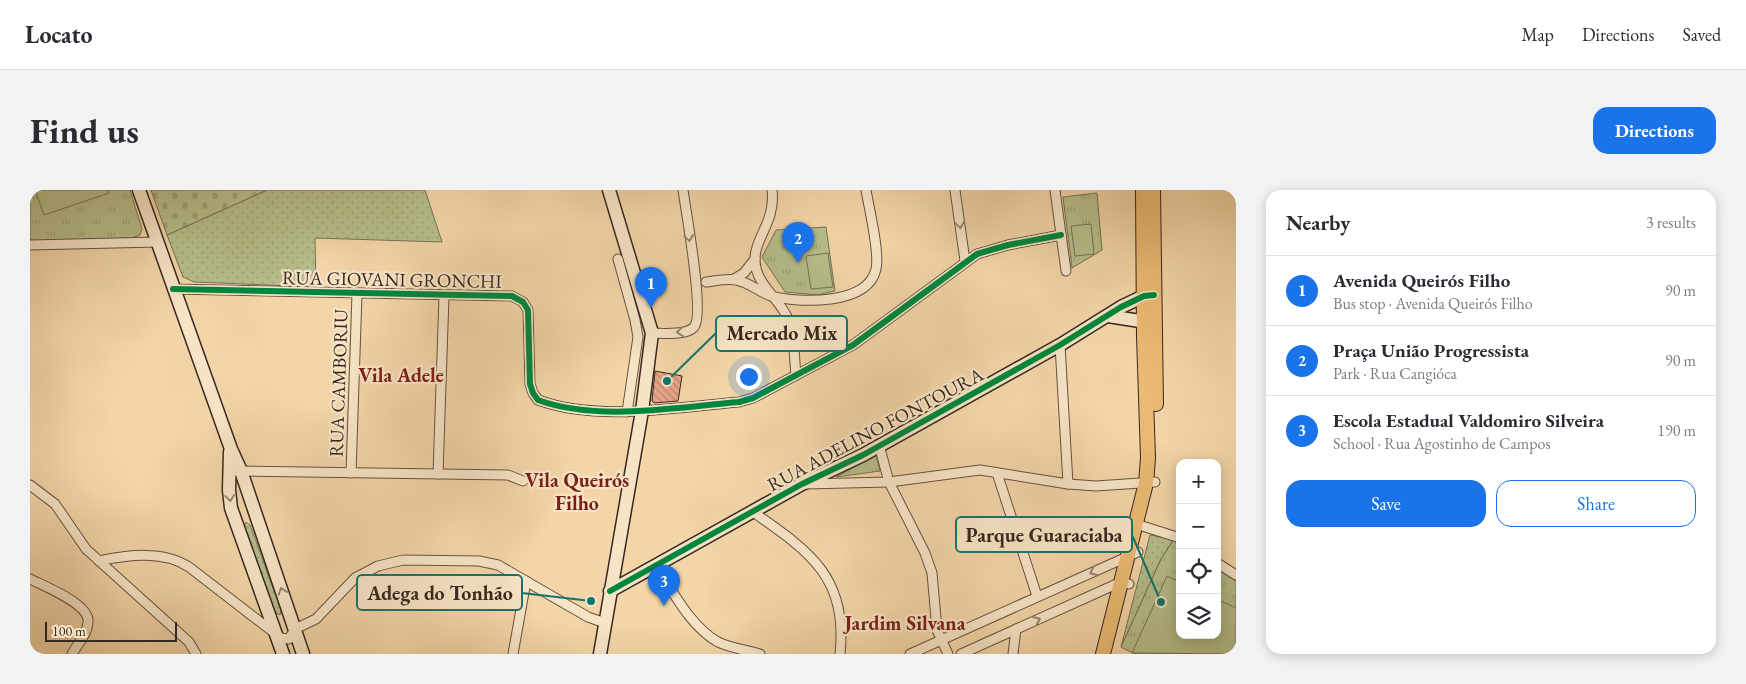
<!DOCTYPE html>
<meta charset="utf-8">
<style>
body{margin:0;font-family:"EB Garamond",serif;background:#f2f2f3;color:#2b2b33}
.controls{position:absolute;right:15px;bottom:15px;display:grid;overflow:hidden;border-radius:10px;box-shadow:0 2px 12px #0003}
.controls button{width:45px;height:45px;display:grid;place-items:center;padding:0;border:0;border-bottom:1px solid #e1e1e2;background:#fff;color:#2b2b33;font:25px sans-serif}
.scale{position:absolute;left:15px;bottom:12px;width:132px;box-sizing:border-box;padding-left:5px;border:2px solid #362720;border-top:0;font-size:14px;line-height:18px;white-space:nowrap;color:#362720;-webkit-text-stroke:4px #f7e4c6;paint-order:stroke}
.you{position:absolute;left:718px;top:186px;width:18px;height:18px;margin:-12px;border:4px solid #fff;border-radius:50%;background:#1a73e8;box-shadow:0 0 0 8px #1a73e833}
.badge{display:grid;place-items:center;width:32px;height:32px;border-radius:50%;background:#1a73e8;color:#fff;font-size:16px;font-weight:700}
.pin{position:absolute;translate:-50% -41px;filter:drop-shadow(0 1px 2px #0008)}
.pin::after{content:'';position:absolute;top:26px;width:18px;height:15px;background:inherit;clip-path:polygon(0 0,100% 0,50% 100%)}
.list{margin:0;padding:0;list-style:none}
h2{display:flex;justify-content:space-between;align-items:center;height:65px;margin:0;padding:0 20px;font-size:21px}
h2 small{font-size:16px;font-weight:400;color:#7c7c81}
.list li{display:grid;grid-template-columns:32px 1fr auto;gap:15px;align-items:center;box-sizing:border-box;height:70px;padding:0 20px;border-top:1px solid #e1e1e2}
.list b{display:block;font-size:19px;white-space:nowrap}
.list p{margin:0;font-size:16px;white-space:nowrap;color:#7c7c81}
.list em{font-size:16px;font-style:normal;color:#7c7c81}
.actions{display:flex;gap:10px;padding:15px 20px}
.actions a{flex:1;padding:11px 0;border:1px solid #1a73e8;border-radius:15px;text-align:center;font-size:18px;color:#1a73e8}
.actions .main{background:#1a73e8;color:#fff}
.icon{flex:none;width:28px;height:28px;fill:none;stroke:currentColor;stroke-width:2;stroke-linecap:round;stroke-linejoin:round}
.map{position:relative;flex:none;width:1206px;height:464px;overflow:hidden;border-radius:15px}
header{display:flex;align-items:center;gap:30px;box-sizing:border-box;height:70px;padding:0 25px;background:#fff;border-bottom:1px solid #e1e1e2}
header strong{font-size:24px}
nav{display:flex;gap:28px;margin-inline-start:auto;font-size:18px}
.intro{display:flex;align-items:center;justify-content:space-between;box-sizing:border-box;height:120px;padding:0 30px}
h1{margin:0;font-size:35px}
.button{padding:12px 22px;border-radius:15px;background:#1a73e8;color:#fff;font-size:18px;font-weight:700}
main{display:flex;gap:30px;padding:0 30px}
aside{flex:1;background:#fff;border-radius:15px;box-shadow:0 2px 12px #0003}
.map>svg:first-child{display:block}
</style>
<header>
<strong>Locato</strong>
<nav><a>Map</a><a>Directions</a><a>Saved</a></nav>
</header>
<div class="intro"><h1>Find us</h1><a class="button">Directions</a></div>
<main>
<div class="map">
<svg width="1206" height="464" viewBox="0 0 1206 464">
<defs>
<pattern id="grass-dots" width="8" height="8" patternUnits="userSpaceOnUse" patternTransform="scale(1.25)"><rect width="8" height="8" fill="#b6be8b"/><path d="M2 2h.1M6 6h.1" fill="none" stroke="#9da378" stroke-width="1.8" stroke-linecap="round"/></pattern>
<pattern id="cemetery-stones" width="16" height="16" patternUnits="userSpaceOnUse" patternTransform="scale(1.25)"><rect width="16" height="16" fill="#b6be8b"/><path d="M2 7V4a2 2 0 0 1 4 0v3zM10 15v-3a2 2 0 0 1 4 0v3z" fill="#9da378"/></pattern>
<pattern id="park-tufts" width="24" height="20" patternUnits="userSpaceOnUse" patternTransform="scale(1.25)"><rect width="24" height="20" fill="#b6be8b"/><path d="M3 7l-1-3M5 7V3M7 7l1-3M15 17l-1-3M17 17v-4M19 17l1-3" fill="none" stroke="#9da378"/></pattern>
<pattern id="building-back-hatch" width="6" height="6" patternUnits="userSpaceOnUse" patternTransform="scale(1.25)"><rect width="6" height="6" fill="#e8a48a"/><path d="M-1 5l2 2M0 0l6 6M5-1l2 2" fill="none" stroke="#bd8670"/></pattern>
</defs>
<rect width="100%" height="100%" fill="#f3d5a7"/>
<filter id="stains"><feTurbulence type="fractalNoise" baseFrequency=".004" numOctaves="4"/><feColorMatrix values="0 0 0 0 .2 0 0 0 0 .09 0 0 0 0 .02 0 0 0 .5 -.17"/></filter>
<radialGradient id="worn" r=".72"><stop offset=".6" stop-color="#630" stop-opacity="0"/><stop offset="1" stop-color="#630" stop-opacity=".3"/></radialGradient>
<g fill="url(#grass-dots)" stroke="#767256">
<path d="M237,0H395L412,52L285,48L286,97L164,92L153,87L137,45Z"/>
<path d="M216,332L220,335L251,420L250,425L245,422L214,336Z"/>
<path d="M1120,345L1144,349L1131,369L1091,457Z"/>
</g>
<path fill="url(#cemetery-stones)" stroke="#767256" d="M121,0H237L137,45Z"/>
<g fill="url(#park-tufts)" stroke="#767256">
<path d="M0,0H100L112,39L110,45L102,48L0,51Z"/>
<path d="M1067,3L1072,60L1042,78L1033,7Z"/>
<path d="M796,37L805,101L787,105L755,102L732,67L746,40Z"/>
<path d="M846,265L850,281L806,287Z"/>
<path d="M1148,343L1150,445H1187V368L1206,380V464H1105L1091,457L1131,369Z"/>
</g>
<g fill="#b6be8b" stroke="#767256">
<path d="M5,0H78L79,3L14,25Z"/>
<path d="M1061,34L1064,64L1045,66L1041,36Z"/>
<path d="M798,63L803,97L781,99L776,66Z"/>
<path d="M1137,386L1150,392V445H1187V409L1206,418V464L1102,463Z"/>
</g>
<path fill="url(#building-back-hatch)" stroke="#362720" d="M625,181L652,186L648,211L624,213L622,211Z"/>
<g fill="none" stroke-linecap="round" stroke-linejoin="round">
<defs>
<g id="street">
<path d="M742,0C746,32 724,48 725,71C726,95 749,108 757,127C765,144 764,167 766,185"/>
<path d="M925,0L935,71"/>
<path d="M1025,0L1036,81"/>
<path d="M0,55L127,52"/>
<path d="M588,69L605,130L608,147L597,222"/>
<path d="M704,89L714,83L725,69"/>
<path d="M676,92C685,91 697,88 706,90C719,92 729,102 741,106C768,113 838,116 846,79C850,63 839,18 836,0"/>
<path d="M143,99L482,106L493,112L498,120L500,194L503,203L508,210C568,232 646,217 709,212L723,208L823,155L947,64L978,55L1031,45"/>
<path d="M622,143C633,143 656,146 664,137C675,125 656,22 653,0"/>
<path d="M1030,155L1038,294"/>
<path d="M849,255L859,292L895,363L902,383L907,440L918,464"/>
<path d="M207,281L478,285L493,291"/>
<path d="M321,283L327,104"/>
<path d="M967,283L1007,406"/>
<path d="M408,284L414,106"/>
<path d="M775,294L859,292L950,280L1038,294L1066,296L1125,292"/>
<path d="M0,295L25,314L56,359L159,452L166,464"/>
<path d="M723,322C779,361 818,387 810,464"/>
<path d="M1106,334L1150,348"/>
<path d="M69,371C97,365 133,360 159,377L251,448L259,449L265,439"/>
<path d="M1187,373L1206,385"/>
<path d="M626,376C643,402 661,437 688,452C701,458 716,460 730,464"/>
<path d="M0,389C14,396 60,414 58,432C58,443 47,455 42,464"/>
<path d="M265,439L286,429L325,388L348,376L373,370L449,371L468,375L558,427L575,433"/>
<path d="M483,464L496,391"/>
<path d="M880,464L1108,362"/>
<path d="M931,464L1091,392L1099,394"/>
<path d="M983,464L986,439"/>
</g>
<g id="secondary">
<path d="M109,0L201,259L211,281L273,464"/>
<path d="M1078,126L1123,133"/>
<path d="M200,262L199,300L201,318L253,464"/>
<path d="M580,401L772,294L833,265L1030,155L1091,117L1114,106L1122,105"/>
<path d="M570,464L612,221L622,143L579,0"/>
</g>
<g id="primary">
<path d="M1123,0L1126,214"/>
<path d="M1073,464L1116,293L1118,268L1114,146L1113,0"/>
</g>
</defs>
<use href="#street" stroke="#655242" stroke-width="11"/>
<use href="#secondary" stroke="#362720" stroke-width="15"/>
<use href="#primary" stroke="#362720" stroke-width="16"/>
<use href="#street" stroke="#f7e4c6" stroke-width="9"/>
<use href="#secondary" stroke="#f7e4c6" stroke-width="12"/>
<use href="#primary" stroke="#eaba74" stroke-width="14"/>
<defs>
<g id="cycleway">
<path d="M143,99L482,106L493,112L498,120L500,194L503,203L508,210C568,232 646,217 709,212L723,208L823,155L947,64L978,55L1031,45"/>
<path d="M580,401L772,294L833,265L1030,155L1091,117L1114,106L1124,105"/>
</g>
</defs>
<use href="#cycleway" stroke="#f7e4c6" stroke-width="9"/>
<use href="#cycleway" stroke="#00873e" stroke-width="6"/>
</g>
<defs><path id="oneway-chevron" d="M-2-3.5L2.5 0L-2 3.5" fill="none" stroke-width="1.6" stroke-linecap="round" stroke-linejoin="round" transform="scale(1.25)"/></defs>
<g stroke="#968673">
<use href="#oneway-chevron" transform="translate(930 35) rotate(82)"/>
<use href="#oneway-chevron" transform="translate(659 48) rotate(82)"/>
<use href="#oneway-chevron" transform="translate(650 142) rotate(174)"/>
<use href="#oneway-chevron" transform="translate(200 308) rotate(83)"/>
<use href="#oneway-chevron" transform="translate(1063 382) rotate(156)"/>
<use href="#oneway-chevron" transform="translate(252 401) rotate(-109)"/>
<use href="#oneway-chevron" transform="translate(1007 430) rotate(-24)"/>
</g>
<g text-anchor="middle" stroke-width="4.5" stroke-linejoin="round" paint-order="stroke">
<g font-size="19" fill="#362720" stroke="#f7e4c6">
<text transform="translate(362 89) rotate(1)" y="7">RUA GIOVANI GRONCHI</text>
<text transform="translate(308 193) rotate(-88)" y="7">RUA CAMBORIU</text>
<text transform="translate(845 239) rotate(-28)" y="7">RUA ADELINO FONTOURA</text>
</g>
<g font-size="20" font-weight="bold" fill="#7a1f14" stroke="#f7e4c6">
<text x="371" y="192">Vila Adele</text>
<text x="547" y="297">Vila Queirós<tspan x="547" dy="23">Filho</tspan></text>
<text x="875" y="440">Jardim Silvana</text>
</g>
</g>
<path fill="none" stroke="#0f766e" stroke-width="2" d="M637 191L686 143M1131 412L1102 345M561 411L492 403"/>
<g fill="#0f766e" stroke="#f7e4c6" stroke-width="2">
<circle cx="637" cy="191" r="5"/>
<circle cx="1131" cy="412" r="5"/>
<circle cx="561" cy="411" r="5"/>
</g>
<g fill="#f7e4c6" stroke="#0f766e" stroke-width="2">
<rect x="686" y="126" width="131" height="35" rx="5"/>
<rect x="926" y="327" width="176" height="35" rx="5"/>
<rect x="327" y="385" width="165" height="35" rx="5"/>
</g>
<g font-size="20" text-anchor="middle" font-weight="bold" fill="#362720">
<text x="752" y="150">Mercado Mix</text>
<text x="1014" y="352">Parque Guaraciaba</text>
<text x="410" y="410">Adega do Tonhão</text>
</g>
<rect width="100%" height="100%" filter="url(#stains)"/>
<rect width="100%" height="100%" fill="url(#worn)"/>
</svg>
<div class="controls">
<button>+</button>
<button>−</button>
<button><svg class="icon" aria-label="locate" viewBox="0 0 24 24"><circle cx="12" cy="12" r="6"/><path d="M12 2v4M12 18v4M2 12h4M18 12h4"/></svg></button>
<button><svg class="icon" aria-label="layers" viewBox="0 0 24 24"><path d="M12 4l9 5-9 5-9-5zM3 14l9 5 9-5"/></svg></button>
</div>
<div class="scale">100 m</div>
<div class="you"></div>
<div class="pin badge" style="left:621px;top:118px">1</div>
<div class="pin badge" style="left:768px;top:73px">2</div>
<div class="pin badge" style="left:634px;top:416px">3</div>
</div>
<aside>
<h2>Nearby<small>3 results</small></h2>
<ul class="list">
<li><span class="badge">1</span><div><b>Avenida Queirós Filho</b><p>Bus stop · Avenida Queirós Filho</p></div><em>90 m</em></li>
<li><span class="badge">2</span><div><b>Praça União Progressista</b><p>Park · Rua Cangióca</p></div><em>90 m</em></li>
<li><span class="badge">3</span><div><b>Escola Estadual Valdomiro Silveira</b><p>School · Rua Agostinho de Campos</p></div><em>190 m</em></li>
</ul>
<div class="actions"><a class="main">Save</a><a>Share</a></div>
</aside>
</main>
